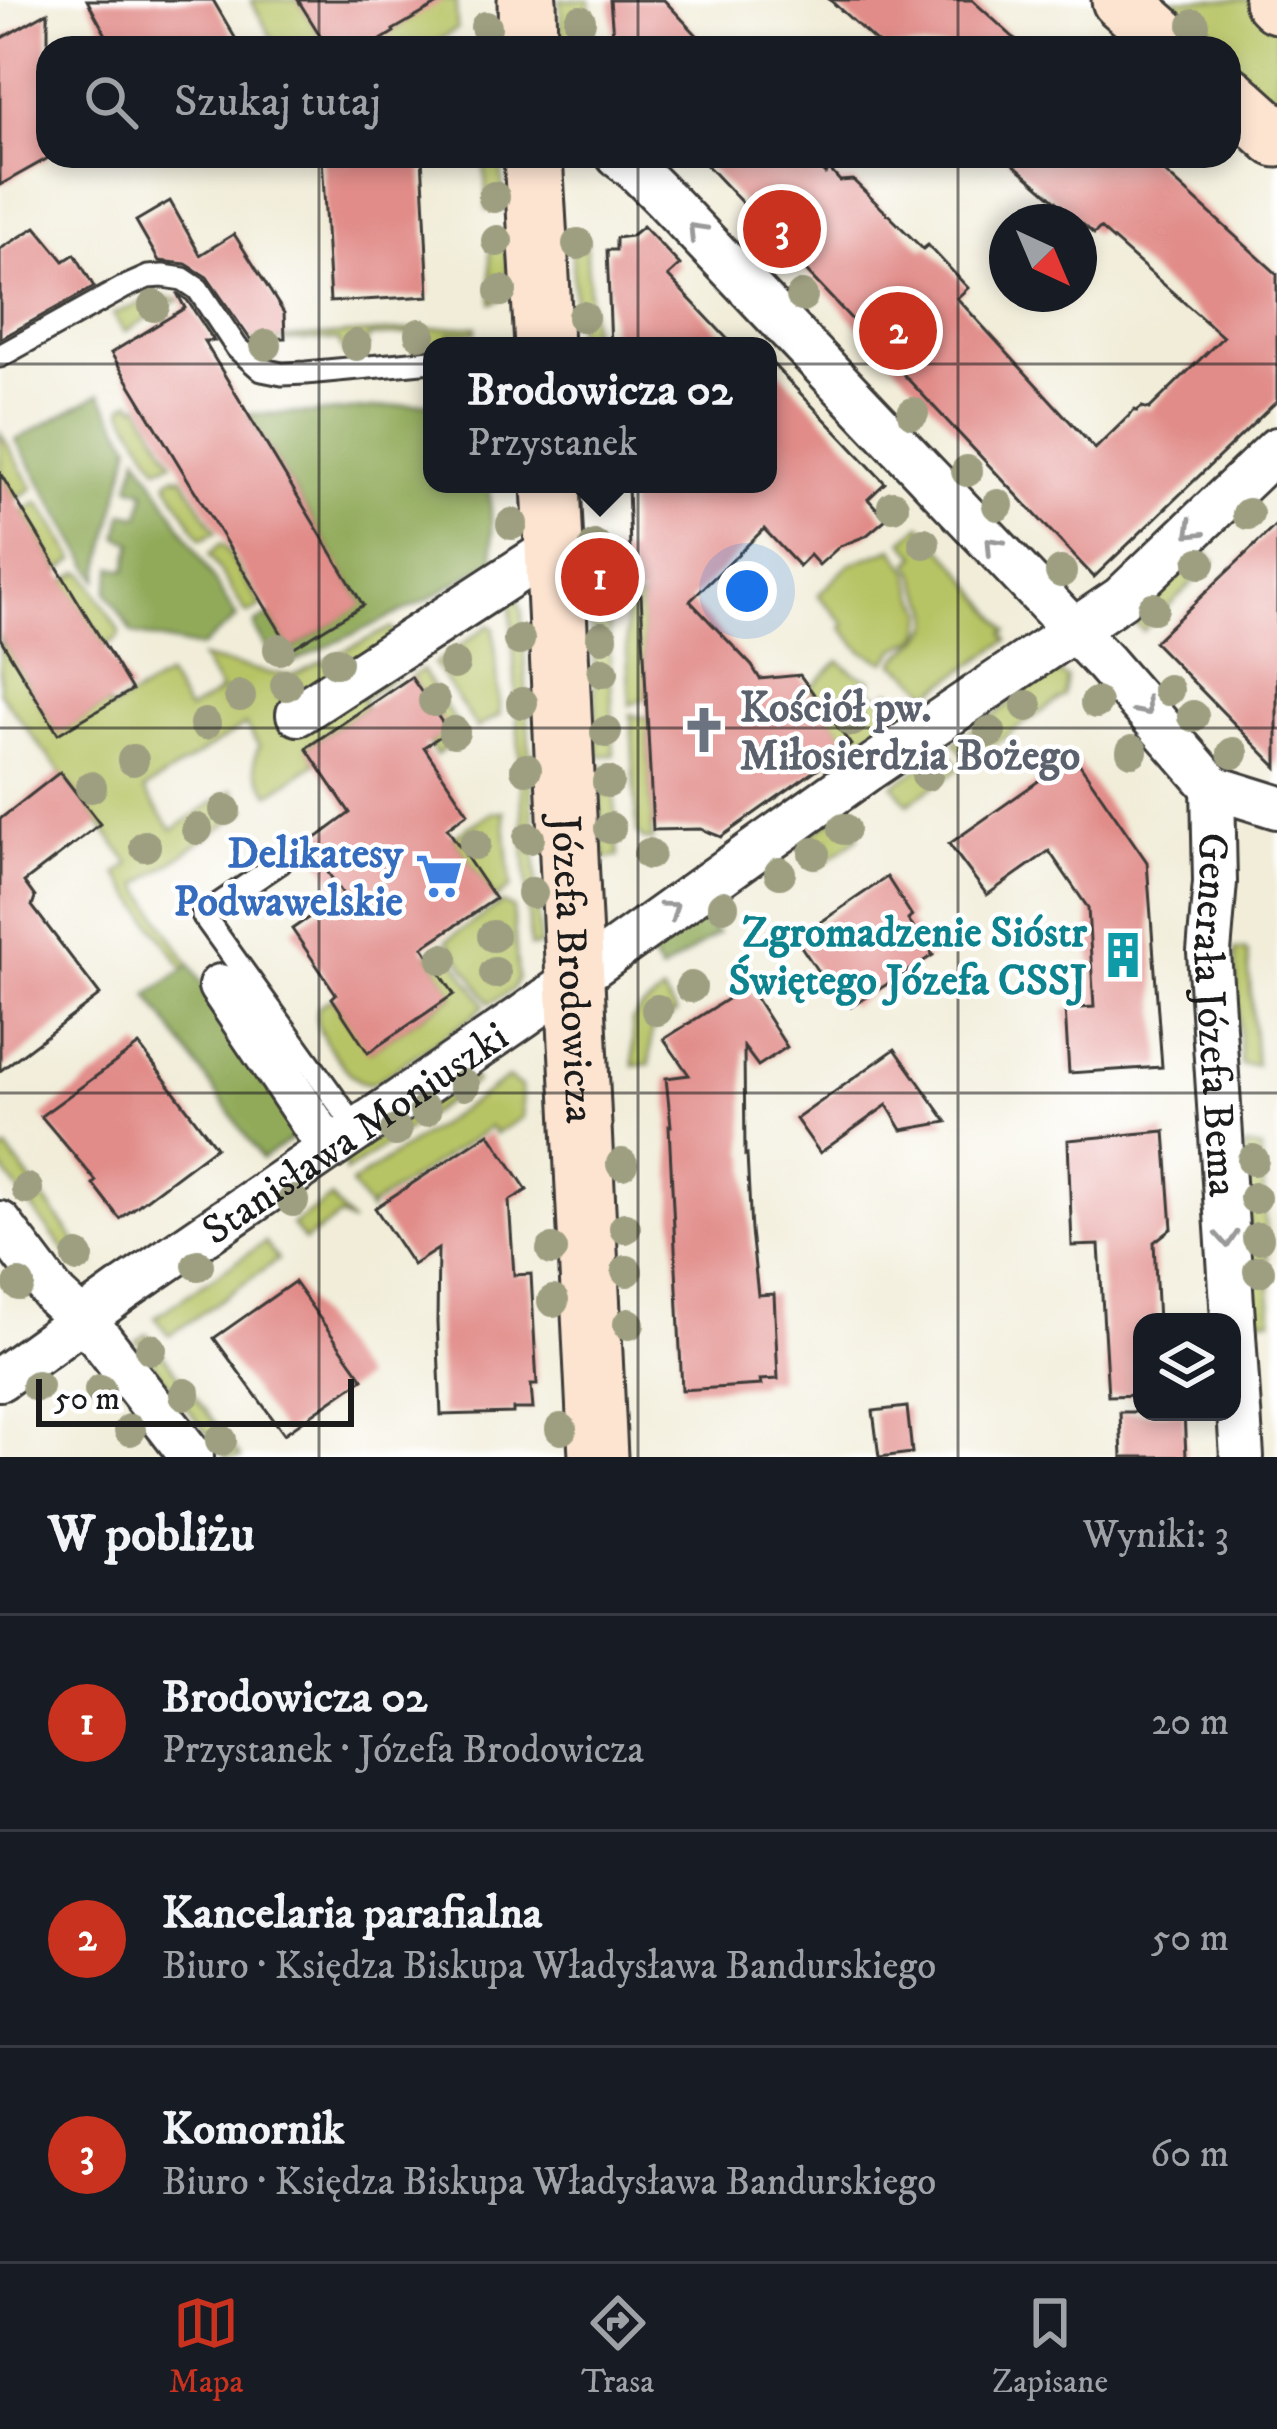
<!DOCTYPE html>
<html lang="pl">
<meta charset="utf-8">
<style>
body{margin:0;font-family:"IM FELL DW Pica",serif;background:#242831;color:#f1f3f6}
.controls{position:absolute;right:36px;bottom:36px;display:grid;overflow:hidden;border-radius:24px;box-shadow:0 6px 18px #0003}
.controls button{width:108px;height:108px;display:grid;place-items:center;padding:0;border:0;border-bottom:3px solid #363941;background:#171b24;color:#f1f3f6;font:60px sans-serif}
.compass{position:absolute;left:989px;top:204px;width:108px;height:108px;border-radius:50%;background:#171b24;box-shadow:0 6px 18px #0003;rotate:136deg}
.scale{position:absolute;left:36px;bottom:30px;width:318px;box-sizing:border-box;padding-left:12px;border:6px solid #1c1c1c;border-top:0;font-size:33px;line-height:42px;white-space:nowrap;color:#1c1c1c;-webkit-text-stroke:9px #fff;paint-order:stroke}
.you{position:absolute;left:747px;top:591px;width:42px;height:42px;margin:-30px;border:9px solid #fff;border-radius:50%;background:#1a73e8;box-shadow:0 0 0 18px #1a73e833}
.badge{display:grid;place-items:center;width:78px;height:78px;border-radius:50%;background:#c8321e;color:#fff;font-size:39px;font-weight:700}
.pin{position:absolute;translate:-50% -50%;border:6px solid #fff;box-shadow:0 3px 12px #0006}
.popup{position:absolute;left:423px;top:337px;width:354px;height:156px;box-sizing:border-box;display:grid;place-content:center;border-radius:24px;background:#171b24;filter:drop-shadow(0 3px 9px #0005);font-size:39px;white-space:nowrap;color:#9ea1a6}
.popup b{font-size:45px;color:#f1f3f6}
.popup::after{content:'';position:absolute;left:50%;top:100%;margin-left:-24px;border:24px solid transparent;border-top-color:#171b24}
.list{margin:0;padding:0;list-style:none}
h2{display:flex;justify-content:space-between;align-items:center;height:156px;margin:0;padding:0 48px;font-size:51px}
h2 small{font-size:39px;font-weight:400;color:#9ea1a6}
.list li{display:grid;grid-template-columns:78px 1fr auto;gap:36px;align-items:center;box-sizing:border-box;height:216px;padding:0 48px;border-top:3px solid #363941}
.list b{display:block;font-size:45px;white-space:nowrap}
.list p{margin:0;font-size:39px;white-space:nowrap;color:#9ea1a6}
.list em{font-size:39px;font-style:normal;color:#9ea1a6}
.icon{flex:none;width:66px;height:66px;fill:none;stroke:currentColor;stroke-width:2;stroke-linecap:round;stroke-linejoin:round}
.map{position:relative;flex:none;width:1277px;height:1457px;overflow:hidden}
.search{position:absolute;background:#171b24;box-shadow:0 6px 18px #0003;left:36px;right:36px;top:36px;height:132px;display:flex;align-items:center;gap:30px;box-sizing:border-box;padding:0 42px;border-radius:36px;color:#9ea1a6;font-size:45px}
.sheet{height:804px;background:#171b24}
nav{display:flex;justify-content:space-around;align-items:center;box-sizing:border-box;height:168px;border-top:3px solid #363941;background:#171b24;font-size:33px;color:#9ea1a6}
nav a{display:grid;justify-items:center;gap:6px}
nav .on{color:#c8321e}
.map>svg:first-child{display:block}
</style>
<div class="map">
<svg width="1277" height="1457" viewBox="0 0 1277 1457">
<rect width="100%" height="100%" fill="#fff"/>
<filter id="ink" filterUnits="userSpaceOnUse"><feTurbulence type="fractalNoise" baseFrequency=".00833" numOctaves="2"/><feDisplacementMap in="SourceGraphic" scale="24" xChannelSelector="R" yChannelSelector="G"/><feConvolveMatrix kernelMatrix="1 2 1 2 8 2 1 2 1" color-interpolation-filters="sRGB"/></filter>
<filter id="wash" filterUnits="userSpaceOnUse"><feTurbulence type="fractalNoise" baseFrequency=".004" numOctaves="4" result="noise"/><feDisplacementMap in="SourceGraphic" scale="48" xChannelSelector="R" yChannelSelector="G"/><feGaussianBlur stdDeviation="2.7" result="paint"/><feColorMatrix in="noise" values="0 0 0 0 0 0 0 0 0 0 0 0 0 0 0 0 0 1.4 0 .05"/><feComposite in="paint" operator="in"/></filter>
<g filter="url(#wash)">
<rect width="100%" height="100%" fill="#f1edd9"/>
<g fill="#b7c465" stroke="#6a7040" stroke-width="3">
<path d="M251,0H298L328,48H277Z"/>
<path d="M414,0H456L457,29L426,48H368L419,13Z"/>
<path d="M560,0H590L593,48H567L562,34Z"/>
<path d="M1138,0H1254L1277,21V123L1229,80V48H1192Z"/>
<path d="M484,156H501L504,209L487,210Z"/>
<path d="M505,234L509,296L492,303L489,236Z"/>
<path d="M586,237L592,346H577L571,238Z"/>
<path d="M167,297L179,300L124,332L113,314L149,300Z"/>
<path d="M476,326V332L450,334V346H432V350L420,351L410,334L368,337L366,352L355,357L344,354L338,340L276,341V358L265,354L248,340Z"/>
<path d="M132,401L135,406L139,404L173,462L158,468L123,411L124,406Z"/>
<path d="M0,432L33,488L16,499L0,473Z"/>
<path d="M176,475L178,478L182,476L216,532L201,539L167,483L169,479Z"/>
<path d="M37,503L41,505L75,559L60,571L23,511Z"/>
<path d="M921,525L960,568L1008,631L1004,634L1008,640L930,693L910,674L894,663C906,645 938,637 931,608C929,603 924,596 921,590C916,579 917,572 909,563L917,556L903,541Z"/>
<path d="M1197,542L1215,561L1143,631L1124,612Z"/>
<path d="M220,544L224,546L261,606L249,614L246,613L209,554Z"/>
<path d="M893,548L909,571L916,595L926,611L925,617L922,632L917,638L898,648L885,662L862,651L842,628L845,624L818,595L850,564Z"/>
<path d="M80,572L85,574L119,631V637L105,646L65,581Z"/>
<path d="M510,590L516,594L522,610L540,946L530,947Z"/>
<path d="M632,597L642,601L646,698L630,705L624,598Z"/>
<path d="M609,623L614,755L598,756L592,624Z"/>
<path d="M489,625L494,628L500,715L477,728L434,664Z"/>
<path d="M391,628L415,663L362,700L366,707L307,747L316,763L270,794C259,777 249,766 259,746L245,725L144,790L172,830L233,789L247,810L139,885L190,965L184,969L117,874L130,864L0,693V638L58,734L108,704L111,709L167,676L188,711L221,691L201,658L274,674L293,675Z"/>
<path d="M839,661L853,672L871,680L870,690L877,696L883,697L890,690L909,708L851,745L809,689Z"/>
<path d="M1057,667L1061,675L1067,678L1064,696L969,762L954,742L1014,701L1011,696Z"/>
<path d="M422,670L464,735L436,755L429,744L448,731L411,677Z"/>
<path d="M631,714L639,717H647L653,841L644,840L637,833Z"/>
<path d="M947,749L960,768L908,804L893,785Z"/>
<path d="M598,766H613L618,857L604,859Z"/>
<path d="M504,811L511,887L495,899L453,837L493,812Z"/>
<path d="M842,813L859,837L817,868L799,844Z"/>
<path d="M502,903L513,908L518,978L512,990L490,1003L447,940Z"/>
<path d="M443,943L485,1005L471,1018L383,1077C374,1082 373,1085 363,1082C350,1079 322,1039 318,1026C315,1016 316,1015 319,1006L332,998L369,1052L454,995L428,954Z"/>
<path d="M1235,950H1245L1248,954L1256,1065H1241Z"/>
<path d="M663,993L676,1013L652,1031L650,1064L634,1066L632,1021L640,1010Z"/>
<path d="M470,1074L476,1082L346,1172L343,1160Z"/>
<path d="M508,1078L521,1087L523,1117L495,1134L490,1127L371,1206L370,1211L351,1184Z"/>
<path d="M1245,1146L1261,1149L1272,1319L1257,1318L1254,1313Z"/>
<path d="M7,1149L92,1263L73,1262L0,1166V1154Z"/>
<path d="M331,1198L352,1224L340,1216L304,1241L292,1225Z"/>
<path d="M265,1242L278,1260L169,1336L155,1317Z"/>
<path d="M147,1334L241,1457H225L136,1341Z"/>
</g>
<g fill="#91aa5a" stroke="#56633b" stroke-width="3">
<path d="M100,394L131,444L98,580L16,440Z"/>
<path d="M432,403V484H489L494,560L427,600L296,661L274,659L255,629V623L270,615L292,649L362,604L248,414L316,413Z"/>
<path d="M138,455L237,618L200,648L133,634L107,592L113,567L126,570L133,543L118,537L123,513L140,516L145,491L130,486Z"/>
<path d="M697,918L718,933L661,972L647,951Z"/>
<path d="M190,965L295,1122L293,1138L262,1159L148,995Z"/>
</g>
<g id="blocks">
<g fill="#e18c89">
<path d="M87,0H213L241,48H113Z"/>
<path d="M298,0H445L393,30L394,32L368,48H328Z"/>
<path d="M610,0H664L709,48H614Z"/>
<path d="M830,0H972L1025,48H883Z"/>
<path d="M48,12V158L0,185V39Z"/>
<path d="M322,156H422L429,296L330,302Z"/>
<path d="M698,156H808L825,174L830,170L840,181L853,180L923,249L928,245L968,288L957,298L1095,449L1135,410L1137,411L1142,407L1149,409L1223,337L1100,228L1094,234L1004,156H1147L1277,274V401L1094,577Z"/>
<path d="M170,201L200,255L234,234L284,313L285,338L250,339L207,277L186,264L159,261L136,221Z"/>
<path d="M643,226L680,265L668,276L734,346H611L607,250H616V238L631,236Z"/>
<path d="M36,227L64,261L75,254L94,287L0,339V249Z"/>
<path d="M177,293L187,300L214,341H204L363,605L291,649L111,353L185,308Z"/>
<path d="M768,359L885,483L868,499L886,519L866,536L840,546L819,565L810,555L799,566L764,529L690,601L752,666L760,679L800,675L851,745L721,837L701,829L653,830L641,595L594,599L591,556L630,552L628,484L727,486L730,484H768Z"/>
<path d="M0,473L132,690L58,734L0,638Z"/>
<path d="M1277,524V767L1154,642Z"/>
<path d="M411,677L448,731L424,747L468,813L447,828L495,899L423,947L454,994L368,1053L332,998L336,994L292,929L343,894L308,844L350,813L306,748Z"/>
<path d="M1074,756L1147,862L1162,1067L1069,1073L1065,1009L1094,1007L1088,908L1049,851L987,895L949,844Z"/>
<path d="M60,772L100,824L24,882L35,897L32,906L100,995L0,1071V819Z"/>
<path d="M887,877L912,916L908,920L933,955L851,1007L829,975L823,979L796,939Z"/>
<path d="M748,986L787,1047L758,1066L744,1047L745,1155L747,1154L751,1231L758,1295L774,1294L778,1379L760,1380L761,1385L682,1390L669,1126H671L666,1078L689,1075L664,1039Z"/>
<path d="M139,1045L216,1147L120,1219L93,1184L96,1181L41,1116Z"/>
<path d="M895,1049L947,1122L902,1130L887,1105L820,1153L796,1119Z"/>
<path d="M1165,1131L1172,1228L1154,1242L1158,1322H1142V1395L1108,1396L1099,1245L1072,1246L1068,1140Z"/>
<path d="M489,1133L527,1190L509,1201L514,1275L531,1274L537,1385H531L533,1409H513V1413L441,1415L437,1323L438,1249L413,1265L375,1208Z"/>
<path d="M294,1282L363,1379L284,1434L214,1338Z"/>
<path d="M907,1407L912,1453L879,1457L873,1411Z"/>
<path d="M1120,1412H1184L1186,1457H1122Z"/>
</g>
</g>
</g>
<g filter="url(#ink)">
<use href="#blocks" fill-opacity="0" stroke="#3c3b38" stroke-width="3"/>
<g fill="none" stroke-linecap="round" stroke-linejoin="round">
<defs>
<g id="lane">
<path d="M0,356L123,288L148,277L163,276L183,279L198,289L237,348L262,370L282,374L306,373L432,361"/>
<path d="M281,862L203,915L356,1128"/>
</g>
<g id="street">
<path d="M618,156L633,167L666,200L1105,663L1213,787L1277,807"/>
<path d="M298,714L555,547"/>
<path id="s1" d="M1213,787L1215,882L1209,952L1242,1457"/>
<path d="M220,986L329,1148"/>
<path d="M0,1223L56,1297L99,1337L192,1457"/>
<path id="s2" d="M0,1379L122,1291L522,1017L867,770L1121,598L1277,449"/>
</g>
<g id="secondary">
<path d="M527,0L528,48"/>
<path d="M1121,0L1175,48"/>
<path d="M1273,0L1277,4"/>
<path d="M1229,95L1277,138"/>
<path d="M533,156L544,346"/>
<path id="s3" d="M551,484L598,1457"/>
</g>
</defs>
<use href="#lane" stroke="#3c3b38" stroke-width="27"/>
<use href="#street" stroke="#3c3b38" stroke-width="48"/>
<use href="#secondary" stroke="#3c3b38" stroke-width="63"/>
<use href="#lane" stroke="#fff" stroke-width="21"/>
<use href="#street" stroke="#fff" stroke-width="42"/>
<use href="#secondary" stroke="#fde4d1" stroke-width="57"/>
</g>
<g fill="#9e9f81">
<circle cx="580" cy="21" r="16"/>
<circle cx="1194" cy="25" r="16"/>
<circle cx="486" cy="27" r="16"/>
<circle cx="494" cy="197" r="16"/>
<circle cx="497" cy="241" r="16"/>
<circle cx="578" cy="244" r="16"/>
<circle cx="501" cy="291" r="16"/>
<circle cx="802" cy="296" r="16"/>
<circle cx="154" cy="306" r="16"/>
<circle cx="583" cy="317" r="16"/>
<circle cx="420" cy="334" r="16"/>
<circle cx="266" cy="345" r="16"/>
<circle cx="356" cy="345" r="16"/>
<circle cx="913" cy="413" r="16"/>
<circle cx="967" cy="471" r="16"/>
<circle cx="998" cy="505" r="16"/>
<circle cx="893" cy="506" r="16"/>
<circle cx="1248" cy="514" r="16"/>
<circle cx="512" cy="524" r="16"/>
<circle cx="924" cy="543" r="16"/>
<circle cx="595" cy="546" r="16"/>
<circle cx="1200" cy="563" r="16"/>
<circle cx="1061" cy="572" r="16"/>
<circle cx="1153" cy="608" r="16"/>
<circle cx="602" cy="637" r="16"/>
<circle cx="519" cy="640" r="16"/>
<circle cx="279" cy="649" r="16"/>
<circle cx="336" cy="662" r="16"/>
<circle cx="454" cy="664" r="16"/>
<circle cx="603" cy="672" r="16"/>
<circle cx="286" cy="685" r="16"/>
<circle cx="1168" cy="690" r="16"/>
<circle cx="240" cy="696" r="16"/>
<circle cx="434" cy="701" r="16"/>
<circle cx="522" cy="703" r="16"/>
<circle cx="1096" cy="703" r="16"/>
<circle cx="1027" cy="706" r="16"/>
<circle cx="1193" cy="716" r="16"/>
<circle cx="852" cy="721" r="16"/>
<circle cx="205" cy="724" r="16"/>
<circle cx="454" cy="732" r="16"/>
<circle cx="606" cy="732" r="16"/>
<circle cx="990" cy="732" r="16"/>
<circle cx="1132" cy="751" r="16"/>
<circle cx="1233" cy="753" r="16"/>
<circle cx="133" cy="760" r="16"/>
<circle cx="526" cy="769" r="16"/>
<circle cx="927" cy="775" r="16"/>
<circle cx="608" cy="782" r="16"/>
<circle cx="91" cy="787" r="16"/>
<circle cx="225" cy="810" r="16"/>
<circle cx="610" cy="828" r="16"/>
<circle cx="197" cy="829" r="16"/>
<circle cx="844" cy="829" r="16"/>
<circle cx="529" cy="838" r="16"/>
<circle cx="475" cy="844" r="16"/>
<circle cx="145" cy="846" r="16"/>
<circle cx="814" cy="853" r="16"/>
<circle cx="649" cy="854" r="16"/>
<circle cx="780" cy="873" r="16"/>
<circle cx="532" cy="893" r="16"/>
<circle cx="723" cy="906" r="16"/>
<circle cx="493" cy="936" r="16"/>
<circle cx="443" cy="959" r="16"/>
<circle cx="495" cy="973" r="16"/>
<circle cx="691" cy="987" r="16"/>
<circle cx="657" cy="1010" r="16"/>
<circle cx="464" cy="1085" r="16"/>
<circle cx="425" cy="1111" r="16"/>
<circle cx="396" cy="1131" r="16"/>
<circle cx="1253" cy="1160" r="16"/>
<circle cx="622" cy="1164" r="16"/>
<circle cx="27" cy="1189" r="16"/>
<circle cx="1255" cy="1198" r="16"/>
<circle cx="293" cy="1201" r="16"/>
<circle cx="625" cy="1228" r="16"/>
<circle cx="1258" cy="1238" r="16"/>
<circle cx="552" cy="1250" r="16"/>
<circle cx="78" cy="1257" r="16"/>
<circle cx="198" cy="1265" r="16"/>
<circle cx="627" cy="1271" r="16"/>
<circle cx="1259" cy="1271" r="16"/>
<circle cx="19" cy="1285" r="16"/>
<circle cx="553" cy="1301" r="16"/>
<circle cx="629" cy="1324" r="16"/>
<circle cx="151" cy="1349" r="16"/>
<circle cx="37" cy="1386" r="16"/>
<circle cx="100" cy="1390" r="16"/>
<circle cx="185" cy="1394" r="16"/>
<circle cx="561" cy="1429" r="16"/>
<circle cx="130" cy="1430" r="16"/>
<circle cx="221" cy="1440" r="16"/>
</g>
<defs><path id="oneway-chevron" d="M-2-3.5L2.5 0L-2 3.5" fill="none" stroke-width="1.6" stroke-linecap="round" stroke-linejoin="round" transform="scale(3)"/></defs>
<g stroke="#999">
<use href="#oneway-chevron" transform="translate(696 231) rotate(-133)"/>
<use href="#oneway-chevron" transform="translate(1193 530) rotate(136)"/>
<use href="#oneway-chevron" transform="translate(993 545) rotate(-133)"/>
<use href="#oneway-chevron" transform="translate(1144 708) rotate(49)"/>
<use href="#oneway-chevron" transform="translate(671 909) rotate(-36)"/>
<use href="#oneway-chevron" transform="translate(1227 1239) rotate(86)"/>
</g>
</g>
<path fill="none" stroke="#1c1c1c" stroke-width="3" stroke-opacity="0.55" d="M319,0V48M638,0V48M958,0V48M319,156V1457M638,156V1457M958,156V1457M0,364H1277M0,728H1277M0,1093H1277"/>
<defs>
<symbol id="church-bare" viewBox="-9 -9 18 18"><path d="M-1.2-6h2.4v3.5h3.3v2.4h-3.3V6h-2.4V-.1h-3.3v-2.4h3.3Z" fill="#6b7280" stroke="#fff" stroke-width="2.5" paint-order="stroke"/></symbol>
<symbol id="supermarket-bare" viewBox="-9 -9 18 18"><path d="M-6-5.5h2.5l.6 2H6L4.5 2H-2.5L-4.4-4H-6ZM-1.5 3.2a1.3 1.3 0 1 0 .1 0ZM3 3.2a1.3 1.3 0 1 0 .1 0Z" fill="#3f7fe0" stroke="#fff" stroke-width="2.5" paint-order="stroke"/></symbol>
<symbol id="building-bare" viewBox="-9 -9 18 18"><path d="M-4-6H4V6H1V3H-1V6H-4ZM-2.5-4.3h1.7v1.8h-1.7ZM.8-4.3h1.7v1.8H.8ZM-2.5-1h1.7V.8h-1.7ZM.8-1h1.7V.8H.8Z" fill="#0f9aa8" stroke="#fff" stroke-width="2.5" paint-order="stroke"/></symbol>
</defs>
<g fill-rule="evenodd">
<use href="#church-bare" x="671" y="697" width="66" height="66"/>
<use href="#supermarket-bare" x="406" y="843" width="66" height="66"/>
<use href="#building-bare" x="1090" y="922" width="66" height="66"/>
</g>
<g text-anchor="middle" stroke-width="9" stroke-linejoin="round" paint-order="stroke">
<g font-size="42" font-weight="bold" fill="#5b616d" stroke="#fff" text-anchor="start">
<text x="740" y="721">Kościół pw.<tspan x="740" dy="48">Miłosierdzia Bożego</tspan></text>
</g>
<g font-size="42" font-weight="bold" fill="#366cbe" stroke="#fff" text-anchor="end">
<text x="403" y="867">Delikatesy<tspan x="403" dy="48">Podwawelskie</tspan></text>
</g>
<g font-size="42" font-weight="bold" fill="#0d838f" stroke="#fff" text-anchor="end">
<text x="1087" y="946">Zgromadzenie Sióstr<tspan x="1087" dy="48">Świętego Józefa CSSJ</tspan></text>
</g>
<g font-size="42" fill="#1c1c1c" stroke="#fff">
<text dy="15" stroke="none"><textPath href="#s3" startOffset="486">Józefa Brodowicza</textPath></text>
<text dy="15" stroke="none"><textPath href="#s1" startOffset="228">Generała Józefa Bema</textPath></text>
<text dy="15" stroke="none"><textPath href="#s2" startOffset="432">Stanisława Moniuszki</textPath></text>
</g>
</g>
</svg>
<div class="controls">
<button><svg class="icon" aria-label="layers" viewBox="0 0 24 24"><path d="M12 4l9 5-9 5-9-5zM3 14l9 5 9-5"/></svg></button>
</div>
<svg class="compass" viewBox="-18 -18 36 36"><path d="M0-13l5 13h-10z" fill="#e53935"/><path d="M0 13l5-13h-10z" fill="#9ea1a6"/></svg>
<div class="scale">50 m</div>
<div class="you"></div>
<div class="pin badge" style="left:600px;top:577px">1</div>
<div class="popup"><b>Brodowicza 02</b>Przystanek</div>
<div class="pin badge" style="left:898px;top:331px">2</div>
<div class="pin badge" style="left:782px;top:229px">3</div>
<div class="search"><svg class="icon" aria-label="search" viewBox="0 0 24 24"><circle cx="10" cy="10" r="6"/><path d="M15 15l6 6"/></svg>Szukaj tutaj</div>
</div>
<section class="sheet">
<h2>W pobliżu<small>Wyniki: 3</small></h2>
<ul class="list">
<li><span class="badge">1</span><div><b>Brodowicza 02</b><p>Przystanek · Józefa Brodowicza</p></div><em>20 m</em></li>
<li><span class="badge">2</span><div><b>Kancelaria parafialna</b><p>Biuro · Księdza Biskupa Władysława Bandurskiego</p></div><em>50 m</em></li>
<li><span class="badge">3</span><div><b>Komornik</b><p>Biuro · Księdza Biskupa Władysława Bandurskiego</p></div><em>60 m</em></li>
</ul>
</section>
<nav>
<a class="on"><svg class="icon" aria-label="map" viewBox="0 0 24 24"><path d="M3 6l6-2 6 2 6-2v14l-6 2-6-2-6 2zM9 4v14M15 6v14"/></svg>Mapa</a>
<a><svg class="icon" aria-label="directions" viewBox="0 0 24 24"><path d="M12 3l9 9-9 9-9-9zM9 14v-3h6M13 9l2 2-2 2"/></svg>Trasa</a>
<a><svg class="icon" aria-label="saved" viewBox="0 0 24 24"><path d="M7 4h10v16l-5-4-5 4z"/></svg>Zapisane</a>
</nav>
